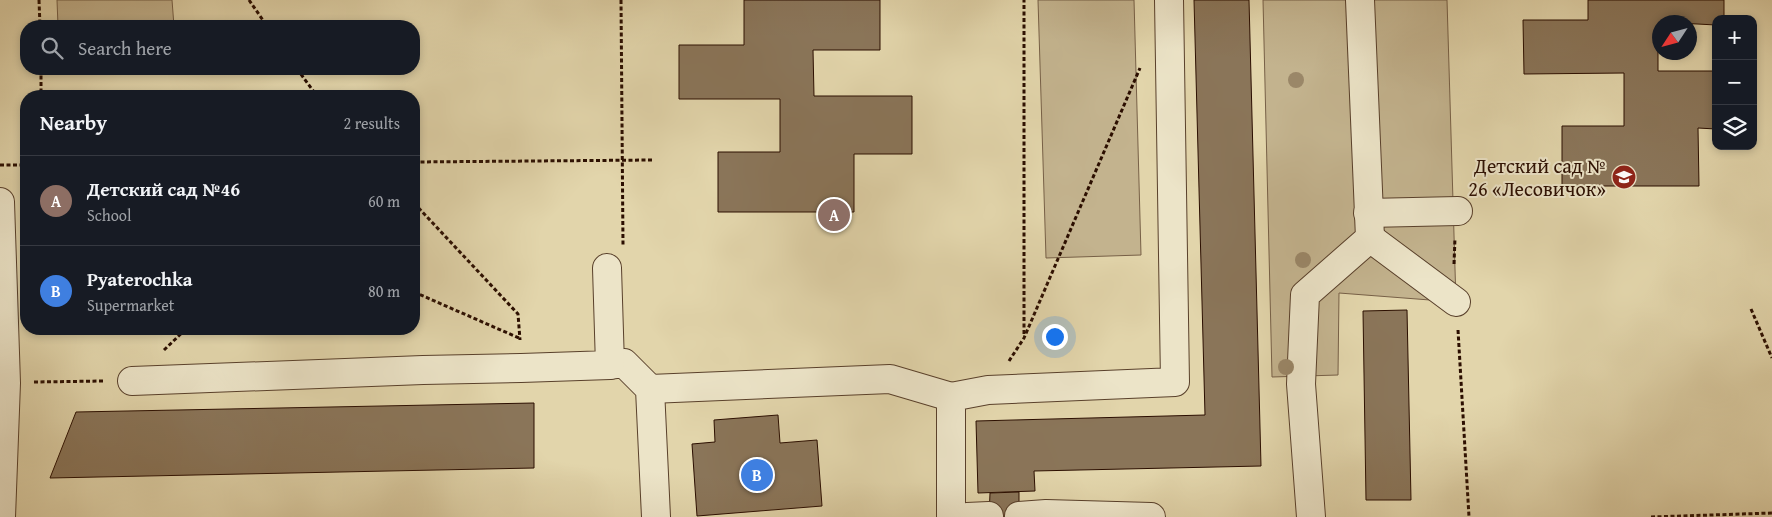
<!DOCTYPE html>
<meta charset="utf-8">
<style>
body{margin:0;font-family:"Gentium Book Plus",serif;background:#20242c;color:#f1f3f6}
.controls{position:absolute;right:15px;top:15px;display:grid;overflow:hidden;border-radius:10px;box-shadow:0 2px 8px #0003}
.controls button{width:45px;height:45px;display:grid;place-items:center;padding:0;border:0;border-bottom:1px solid #363941;background:#171b24;color:#f1f3f6;font:25px sans-serif}
.compass{position:absolute;left:1652px;top:15px;width:45px;height:45px;border-radius:50%;background:#171b24;box-shadow:0 2px 8px #0003;rotate:234deg}
.you{position:absolute;left:1054px;top:336px;width:18px;height:18px;margin:-12px;border:4px solid #fff;border-radius:50%;background:#1a73e8;box-shadow:0 0 0 8px #1a73e833}
.badge{display:grid;place-items:center;width:32px;height:32px;border-radius:50%;background:#c59692;color:#fff;font-size:16px;font-weight:700}
.pin{position:absolute;translate:-50% -50%;border:2px solid #fff;box-shadow:0 1px 5px #0006}
.list{margin:0;padding:0;list-style:none}
h2{display:flex;justify-content:space-between;align-items:center;height:65px;margin:0;padding:0 20px;font-size:21px}
h2 small{font-size:16px;font-weight:400;color:#9ea1a6}
.list li{display:grid;grid-template-columns:32px 1fr auto;gap:15px;align-items:center;box-sizing:border-box;height:90px;padding:0 20px;border-top:1px solid #363941}
.list b{display:block;font-size:19px;white-space:nowrap}
.list p{margin:0;font-size:16px;white-space:nowrap;color:#9ea1a6}
.list em{font-size:16px;font-style:normal;color:#9ea1a6}
.icon{flex:none;width:28px;height:28px;fill:none;stroke:currentColor;stroke-width:2;stroke-linecap:round;stroke-linejoin:round}
.map{position:relative;flex:none;width:1772px;height:517px;overflow:hidden}
.search{position:absolute;background:#171b24;box-shadow:0 2px 8px #0003;left:20px;top:20px;width:400px;height:55px;display:flex;align-items:center;gap:12px;box-sizing:border-box;padding:0 18px;border-radius:20px;color:#9ea1a6;font-size:19px}
.panel{position:absolute;background:#171b24;box-shadow:0 2px 8px #0003;left:20px;top:90px;width:400px;height:245px;border-radius:20px}
.map>svg:first-child{display:block}
</style>
<div class="map">
<svg width="1772" height="517" viewBox="0 0 1772 517">
<rect width="100%" height="100%" fill="#e2d5ab"/>
<filter id="stains"><feTurbulence type="fractalNoise" baseFrequency=".004" numOctaves="4"/><feColorMatrix values="0 0 0 0 .2 0 0 0 0 .09 0 0 0 0 .02 0 0 0 .5 -.17"/></filter>
<radialGradient id="worn" r=".72"><stop offset=".6" stop-color="#630" stop-opacity="0"/><stop offset="1" stop-color="#630" stop-opacity=".3"/></radialGradient>
<g fill="#c3b38e" stroke="#776047">
<path d="M57,0H172L174,26H58Z"/>
<path d="M1038,0H1134L1141,255L1046,258Z"/>
<path d="M1263,0H1447L1456,302L1339,293L1338,375L1272,377Z"/>
<path d="M59,69H178L59,72Z"/>
</g>
<g fill="#8a7559" stroke="#2b0e00">
<path d="M744,0H880V50H813L814,96H912V154H854V212H718V152H780V99H679V45H744Z"/>
<path d="M1194,0H1249L1261,466L1034,471L1035,491L978,493L976,421L1205,415Z"/>
<path d="M1588,0H1724V19H1716V25L1660,22V25H1658V71H1716V129L1698,128L1699,186H1562V126H1624V73L1524,74L1523,20H1588Z"/>
<rect x="1753" y="70" width="3" height="59"/>
<path d="M1407,310L1411,500H1366L1363,311Z"/>
<path d="M534,403V468L50,478L76,412Z"/>
<path d="M778,415L780,443L817,440L822,506L697,516L692,444L715,442L714,420Z"/>
<path d="M1019,492V517H989L990,493Z"/>
</g>
<g fill="none" stroke-linecap="round" stroke-linejoin="round">
<defs>
<g id="minor">
<path d="M0,202L6,383L1,517"/>
<path d="M1368,213L1458,211"/>
<path d="M1370,238L1456,302"/>
<path d="M610,365L624,363L650,389L656,517"/>
<path d="M132,381L423,370L521,368L610,365L607,268"/>
<path d="M650,389L890,379L951,397"/>
<path d="M1019,516L1046,514L1151,517"/>
<path d="M951,517V397L988,390L1175,382L1169,0"/>
<path d="M967,517L989,516"/>
<path d="M1311,517L1301,384L1305,295L1370,238L1360,0"/>
</g>
</defs>
<use href="#minor" stroke="#59402b" stroke-width="30"/>
<g stroke="#2b0e00" stroke-width="3" stroke-dasharray="4 2.5" stroke-linecap="butt">
<path d="M39,0L40,26"/>
<path d="M249,0L267,26"/>
<path d="M621,0L623,245"/>
<path d="M41,69V96"/>
<path d="M297,69L317,96"/>
<path d="M414,162L652,160"/>
<path d="M0,165H26"/>
<path d="M414,203L518,314L520,340"/>
<path d="M1454,264L1455,238"/>
<path d="M414,292L519,338"/>
<path d="M1751,309L1772,358"/>
<path d="M1458,330L1469,517"/>
<path d="M1024,334V0"/>
<path d="M164,350L186,329"/>
<path d="M1009,361L1024,338L1140,68"/>
<path d="M34,382L105,381"/>
<path d="M1651,517L1772,513"/>
</g>
<use href="#minor" stroke="#ece4c8" stroke-width="28"/>
</g>
<g fill="#9a8768">
<circle cx="1296" cy="80" r="8"/>
<circle cx="1303" cy="260" r="8"/>
<circle cx="1286" cy="367" r="8"/>
</g>
<defs>
<symbol id="school-disc" viewBox="-11 -11 22 22"><circle r="9.5" fill="#8f2418" stroke="#ece4c8"/><path d="M0-5L7-2L0 1L-7-2ZM-4 1L0 2.5L4 1V4Q0 6-4 4Z" fill="#fff"/></symbol>
</defs>
<g fill-rule="evenodd">
<use href="#school-disc" x="1610" y="163" width="28" height="28"/>
</g>
<g text-anchor="middle" stroke-width="4" stroke-linejoin="round" paint-order="stroke">
<g font-size="20" fill="#2b0e00" stroke="#ece4c8" text-anchor="end">
<text x="1606" y="173">Детский сад №<tspan x="1606" dy="23">26 «Лесовичок»</tspan></text>
</g>
</g>
<rect width="100%" height="100%" filter="url(#stains)"/>
<rect width="100%" height="100%" fill="url(#worn)"/>
</svg>
<div class="controls">
<button>+</button>
<button>−</button>
<button><svg class="icon" aria-label="layers" viewBox="0 0 24 24"><path d="M12 4l9 5-9 5-9-5zM3 14l9 5 9-5"/></svg></button>
</div>
<svg class="compass" viewBox="-18 -18 36 36"><path d="M0-13l5 13h-10z" fill="#e53935"/><path d="M0 13l5-13h-10z" fill="#9ea1a6"/></svg>
<div class="you"></div>
<div class="pin badge" style="left:834px;top:215px;background:#8d6e63">A</div>
<div class="pin badge" style="left:757px;top:475px;background:#3f7fe0">B</div>
<div class="search"><svg class="icon" aria-label="search" viewBox="0 0 24 24"><circle cx="10" cy="10" r="6"/><path d="M15 15l6 6"/></svg>Search here</div>
<section class="panel">
<h2>Nearby<small>2 results</small></h2>
<ul class="list">
<li><span class="badge" style="background:#8d6e63">A</span><div><b>Детский сад №46</b><p>School</p></div><em>60 m</em></li>
<li><span class="badge" style="background:#3f7fe0">B</span><div><b>Pyaterochka</b><p>Supermarket</p></div><em>80 m</em></li>
</ul>
</section>
</div>
